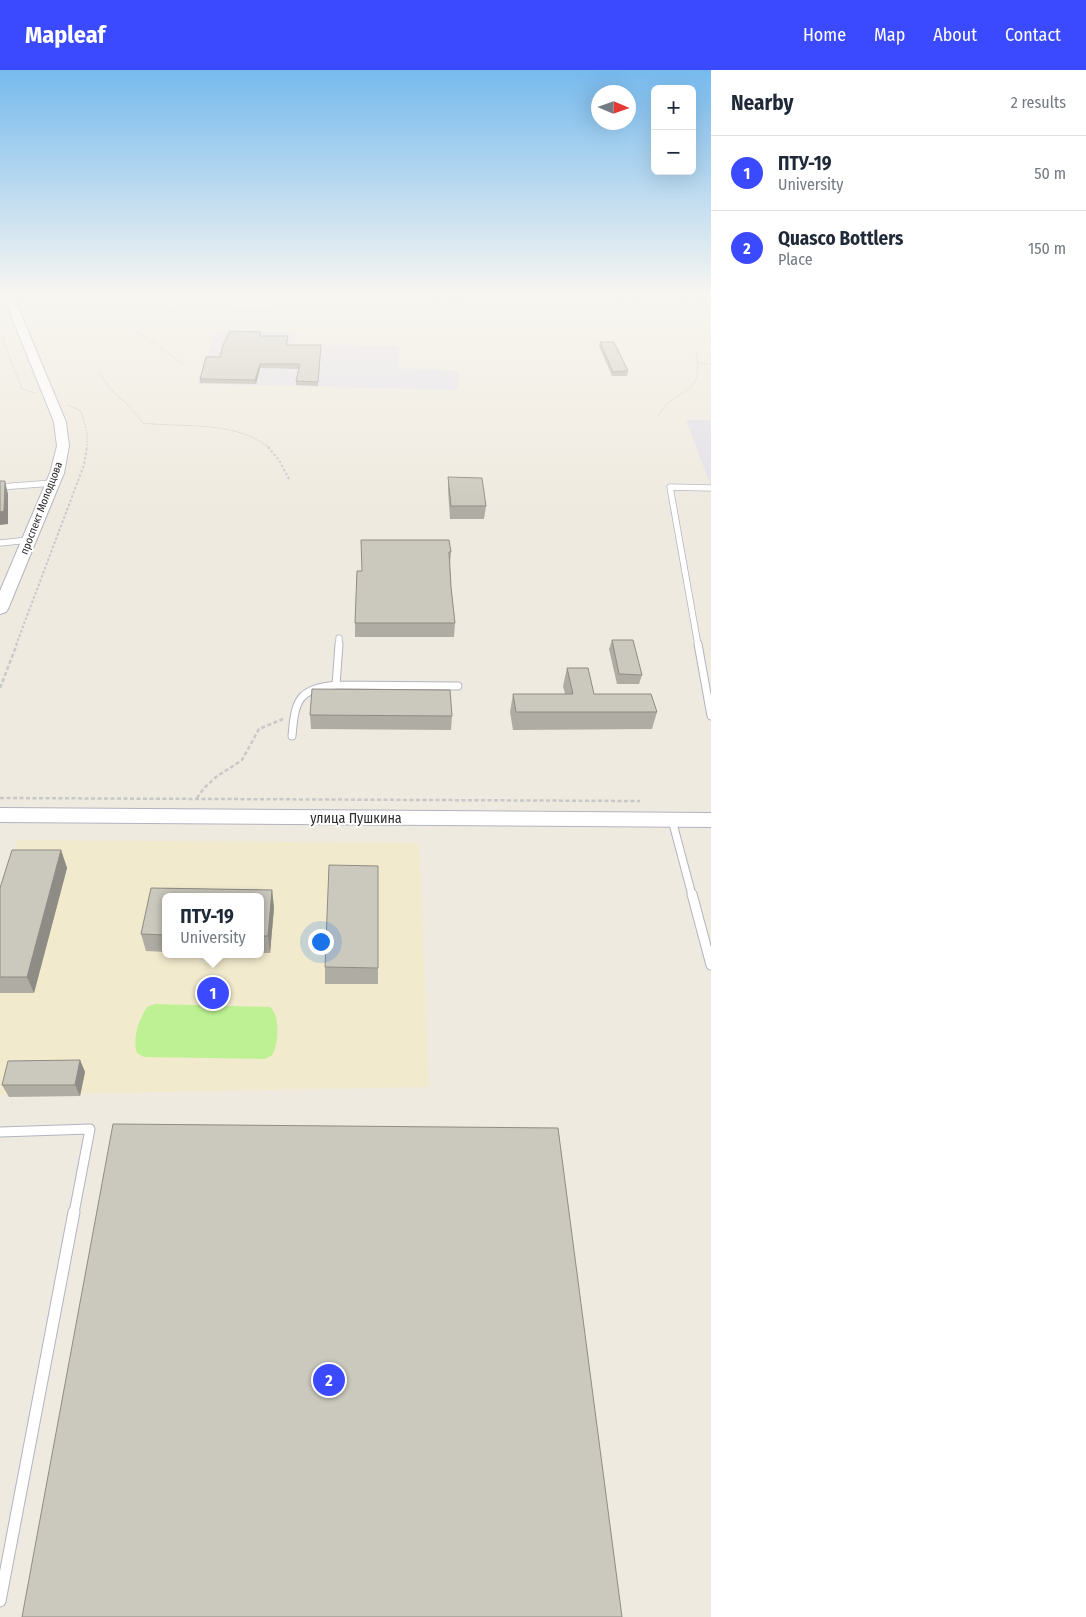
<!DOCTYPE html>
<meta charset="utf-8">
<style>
body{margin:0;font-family:"Fira Sans Condensed",sans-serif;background:#f6f6f7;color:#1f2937}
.controls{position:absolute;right:15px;top:15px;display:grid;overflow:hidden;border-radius:8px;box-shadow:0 5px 20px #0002}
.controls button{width:45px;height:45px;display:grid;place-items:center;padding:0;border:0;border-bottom:1px solid #e0e1e3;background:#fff;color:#1f2937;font:25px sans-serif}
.compass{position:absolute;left:591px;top:15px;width:45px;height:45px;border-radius:50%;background:#fff;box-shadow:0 5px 20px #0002;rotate:92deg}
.you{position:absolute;left:320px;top:871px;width:18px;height:18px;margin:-12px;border:4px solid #fff;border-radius:50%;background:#1a73e8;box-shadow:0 0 0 8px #1a73e833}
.badge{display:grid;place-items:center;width:32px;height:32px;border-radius:50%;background:#3c4aff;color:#fff;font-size:16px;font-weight:700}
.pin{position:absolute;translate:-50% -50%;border:2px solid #fff;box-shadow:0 1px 5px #0006}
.popup{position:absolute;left:162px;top:823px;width:102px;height:65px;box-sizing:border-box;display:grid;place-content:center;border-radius:8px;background:#fff;filter:drop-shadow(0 1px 4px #0005);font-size:16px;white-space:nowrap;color:#747a83}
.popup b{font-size:19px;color:#1f2937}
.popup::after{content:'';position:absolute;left:50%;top:100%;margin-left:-10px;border:10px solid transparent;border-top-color:#fff}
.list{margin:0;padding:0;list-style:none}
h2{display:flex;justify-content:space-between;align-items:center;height:65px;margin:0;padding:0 20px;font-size:21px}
h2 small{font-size:16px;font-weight:400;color:#747a83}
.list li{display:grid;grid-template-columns:32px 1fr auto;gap:15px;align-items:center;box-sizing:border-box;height:75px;padding:0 20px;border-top:1px solid #e0e1e3}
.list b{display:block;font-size:19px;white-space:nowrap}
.list p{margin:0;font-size:16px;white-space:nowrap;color:#747a83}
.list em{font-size:16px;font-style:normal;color:#747a83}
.map{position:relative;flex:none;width:711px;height:1547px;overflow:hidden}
header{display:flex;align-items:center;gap:30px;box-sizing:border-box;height:70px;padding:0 25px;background:#3c4aff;color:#fff}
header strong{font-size:24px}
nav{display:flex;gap:28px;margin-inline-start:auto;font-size:18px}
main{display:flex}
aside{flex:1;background:#fff}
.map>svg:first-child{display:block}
</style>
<header>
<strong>Mapleaf</strong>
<nav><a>Home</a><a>Map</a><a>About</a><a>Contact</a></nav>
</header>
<main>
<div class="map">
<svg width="711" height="1547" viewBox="0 0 711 1547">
<rect width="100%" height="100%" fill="#efeadf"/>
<g fill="#e3dfe8">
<path d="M215,262L296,263L294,274L399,276V298L458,301V320L197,314Z"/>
<path d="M686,350H711V416Z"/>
</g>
<path fill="#f2eacd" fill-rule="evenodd" d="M17,770L419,773L429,1017L0,1025V830ZM166,827H260V884H166Z"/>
<path fill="#bef193" d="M155,934L270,937C280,944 279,975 272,985C271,986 266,988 265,989L144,987L137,983C132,968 139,950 147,937Z"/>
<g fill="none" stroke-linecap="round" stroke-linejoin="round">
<defs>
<g id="lane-far3">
<path d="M0,417L53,413"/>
<path d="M0,473L29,470"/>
<path d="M339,575V568"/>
<path d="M698,575L670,417L711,418"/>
</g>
<g id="lane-far2">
<path d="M339,574L336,615L458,616"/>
<path d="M698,574L711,646"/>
<path d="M292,666C295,630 298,619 336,615"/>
<path d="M672,750L692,825"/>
</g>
<g id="lane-far1">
<path d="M692,824L711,895"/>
<path d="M0,1062L90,1059L74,1143"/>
</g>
<path id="lane" d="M0,1531L74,1142"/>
<g id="secondary">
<path d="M2,223H12L66,352L69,376L64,403L8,539L6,542L0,544V521L50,403L57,376L54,352Z"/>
<path d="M0,738L711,743V757L0,752Z"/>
</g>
</defs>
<use href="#lane-far3" stroke="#b3b3c1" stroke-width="7"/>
<use href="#lane-far2" stroke="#b3b3c1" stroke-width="9"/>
<use href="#lane-far1" stroke="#b3b3c1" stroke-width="11"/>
<use href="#lane" stroke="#b3b3c1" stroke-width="13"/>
<use href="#secondary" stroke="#b3b3c1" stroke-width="2"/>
<g stroke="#c8c8c8" stroke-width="1" stroke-dasharray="2 1" stroke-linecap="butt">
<path d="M132,223L136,229L149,237L188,243L401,236L534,227L572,235L591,236L651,231L711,233"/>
<path d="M156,239L146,242L132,253L135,260L184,295"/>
<path d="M0,263L22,319L35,323"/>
<path d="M698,293L711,294"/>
<path d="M100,303L111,320L130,337L143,353C186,358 234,350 270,378"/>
<path d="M68,335L81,341L87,362V378"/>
<path d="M658,347C674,314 705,332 696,282"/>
</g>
<g stroke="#c8c8c8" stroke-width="2" stroke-dasharray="2.5 2" stroke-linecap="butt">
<path d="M268,377L279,390L289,409"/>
<path d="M16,575L84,395L87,377"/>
</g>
<g stroke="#c8c8c8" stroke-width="2.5" stroke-dasharray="4 2.5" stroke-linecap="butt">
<path d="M0,618L17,574"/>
<path d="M0,728L640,731"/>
<path d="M197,728L204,718L216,707L242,690L259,659L283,649"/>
</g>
<use href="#lane-far3" stroke="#fff" stroke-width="5.5"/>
<use href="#lane-far2" stroke="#fff" stroke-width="7"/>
<use href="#lane-far1" stroke="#fff" stroke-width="9"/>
<use href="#lane" stroke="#fff" stroke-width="11"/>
<use href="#secondary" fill="#fff" fill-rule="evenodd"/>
</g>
<g fill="#afaca3">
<path d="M261,266L288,270L287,275H321L318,316L296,315V311L299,299L260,298L256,314L200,313V309L220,287Z"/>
<path d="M600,272L628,301L627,306H612L599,276Z"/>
<path d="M448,407L486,436L484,449H450L448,420Z"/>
<path d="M451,482L450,494L451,517L455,553L454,567H355V553L361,501Z"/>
<path d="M612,570L642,605L639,614H617L609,579Z"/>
<path d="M567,598L594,624L657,642L652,659L513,660L510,642L513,624H565L563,616Z"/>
<path d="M310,645L452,646L451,660L311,659Z"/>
<path d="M61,780L67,798L34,923H0V818Z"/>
<path d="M151,818L272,820L274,838L270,883H260V827H166V882L146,881L141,864Z"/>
<path d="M325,897L378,898V914H325Z"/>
<path d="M80,990L85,1002L80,1026L9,1027L2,1015Z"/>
</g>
<g fill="#8e8c84">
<path d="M260,294V298L256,314L255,310Z"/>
<path d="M5,411L8,424V454L0,455V442Z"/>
<path d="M61,780L67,798L34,923L27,907Z"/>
<path d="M272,820L274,838L270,883L268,866Z"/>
<path d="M80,990L85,1002L80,1026L75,1015Z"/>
</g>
<g fill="#cbc8bd" stroke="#8e8c84">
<path d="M230,261L261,262L260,266H288L286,275H321L318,312L296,311L300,294H260L255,310L200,309L206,287H220L223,275Z"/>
<path d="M600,272H614L628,301L613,302Z"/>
<path d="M448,407L482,408L486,436H451Z"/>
<path d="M0,411H5L4,441L0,442Z"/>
<path d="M361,470H449L451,482H449L451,517L455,553H355L357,501H362Z"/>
<path d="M612,570H633L642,605L619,604Z"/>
<path d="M567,598H588L594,624H651L657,642H516L513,624H573Z"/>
<path d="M312,619L450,620L452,646L310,645Z"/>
<path d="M12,780H61L27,907H0V818Z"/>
<path d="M329,795L378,796V898L325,897Z"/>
<path d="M151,818L272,820L268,866H260V827H166V865L141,864Z"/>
<path d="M80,990L75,1015H2L8,991Z"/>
<path d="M113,1054L558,1058L622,1547H22Z"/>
</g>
<linearGradient id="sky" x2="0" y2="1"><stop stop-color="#76baee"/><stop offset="0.51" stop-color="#f8f6f1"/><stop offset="1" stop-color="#f8f6f1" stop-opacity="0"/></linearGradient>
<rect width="711" height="439" fill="url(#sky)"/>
<g text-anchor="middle" stroke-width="4" stroke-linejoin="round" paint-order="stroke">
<g font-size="11" fill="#2d2d2d" stroke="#fff">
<text transform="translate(41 438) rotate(-69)" y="4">проспект Молодцова</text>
</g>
<g font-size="14" fill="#2d2d2d" stroke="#fff">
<text x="356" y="753">улица Пушкина</text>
</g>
</g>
</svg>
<div class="controls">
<button>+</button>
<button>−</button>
</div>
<svg class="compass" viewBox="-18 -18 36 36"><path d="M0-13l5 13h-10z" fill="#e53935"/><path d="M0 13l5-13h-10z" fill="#747a83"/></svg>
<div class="you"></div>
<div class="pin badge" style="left:213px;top:923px">1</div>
<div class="popup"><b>ПТУ-19</b>University</div>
<div class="pin badge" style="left:329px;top:1310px">2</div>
</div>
<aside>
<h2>Nearby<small>2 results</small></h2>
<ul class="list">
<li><span class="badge">1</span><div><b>ПТУ-19</b><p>University</p></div><em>50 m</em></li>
<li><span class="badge">2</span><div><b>Quasco Bottlers</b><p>Place</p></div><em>150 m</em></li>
</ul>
</aside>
</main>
